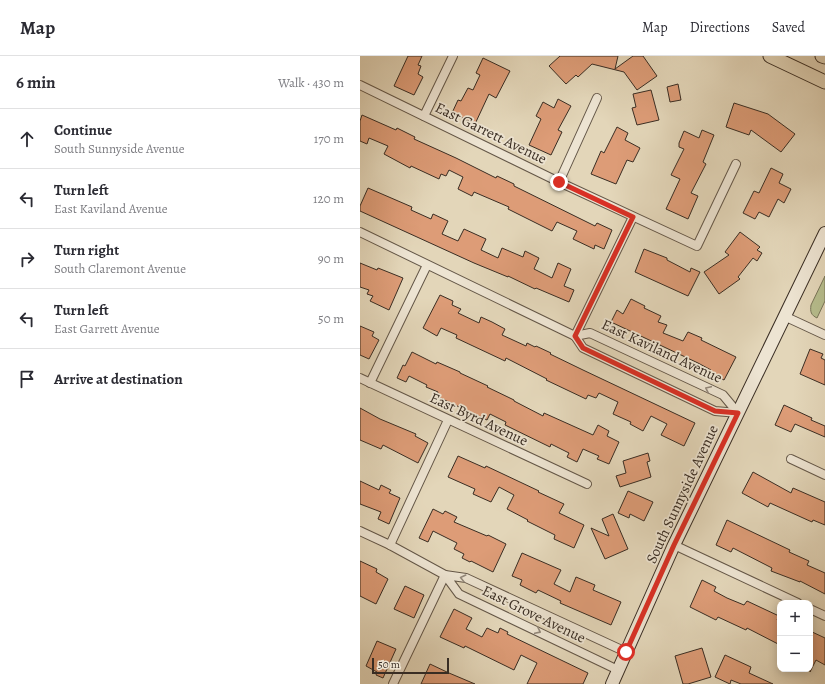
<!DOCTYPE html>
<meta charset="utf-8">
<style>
body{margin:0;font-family:Alegreya,serif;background:#f2f2f3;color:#2b2b33}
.controls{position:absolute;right:12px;bottom:12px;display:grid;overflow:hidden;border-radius:8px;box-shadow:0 2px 10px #0003}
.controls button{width:36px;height:36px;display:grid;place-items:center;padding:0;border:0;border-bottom:1px solid #e1e1e2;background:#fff;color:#2b2b33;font:20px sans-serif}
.scale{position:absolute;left:12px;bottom:10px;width:77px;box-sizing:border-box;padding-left:4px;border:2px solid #392d23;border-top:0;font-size:11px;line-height:14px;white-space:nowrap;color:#392d23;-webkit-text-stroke:3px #ede4d2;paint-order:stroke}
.stop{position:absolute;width:12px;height:12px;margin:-9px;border:3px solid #d93025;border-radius:50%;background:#fff}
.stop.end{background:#d93025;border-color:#fff;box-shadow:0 1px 4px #0008}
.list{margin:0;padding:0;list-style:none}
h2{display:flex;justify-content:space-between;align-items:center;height:52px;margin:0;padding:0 16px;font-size:17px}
h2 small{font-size:13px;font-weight:400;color:#7c7c81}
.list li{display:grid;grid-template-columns:26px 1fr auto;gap:12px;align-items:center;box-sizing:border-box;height:60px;padding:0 16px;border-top:1px solid #e1e1e2}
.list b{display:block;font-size:15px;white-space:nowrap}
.list p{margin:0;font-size:13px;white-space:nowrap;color:#7c7c81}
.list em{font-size:13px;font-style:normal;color:#7c7c81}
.icon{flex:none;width:22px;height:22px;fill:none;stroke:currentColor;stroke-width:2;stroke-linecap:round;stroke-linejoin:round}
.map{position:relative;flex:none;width:465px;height:628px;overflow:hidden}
header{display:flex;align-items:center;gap:24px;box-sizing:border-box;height:56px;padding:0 20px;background:#fff;border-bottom:1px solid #e1e1e2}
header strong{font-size:19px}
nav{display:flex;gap:22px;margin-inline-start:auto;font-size:14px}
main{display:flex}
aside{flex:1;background:#fff}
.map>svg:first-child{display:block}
</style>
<header>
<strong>Map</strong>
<nav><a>Map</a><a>Directions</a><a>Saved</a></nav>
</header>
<main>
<aside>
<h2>6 min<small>Walk · 430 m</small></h2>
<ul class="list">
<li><svg class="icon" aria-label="ahead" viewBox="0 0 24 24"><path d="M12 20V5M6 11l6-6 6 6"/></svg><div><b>Continue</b><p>South Sunnyside Avenue</p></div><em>170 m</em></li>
<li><svg class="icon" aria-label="left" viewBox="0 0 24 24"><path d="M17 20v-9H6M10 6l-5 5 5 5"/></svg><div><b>Turn left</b><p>East Kaviland Avenue</p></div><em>120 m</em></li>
<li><svg class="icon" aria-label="right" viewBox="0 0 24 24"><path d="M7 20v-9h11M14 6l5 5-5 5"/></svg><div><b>Turn right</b><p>South Claremont Avenue</p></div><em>90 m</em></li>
<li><svg class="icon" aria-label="left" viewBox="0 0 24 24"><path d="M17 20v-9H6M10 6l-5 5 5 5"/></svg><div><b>Turn left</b><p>East Garrett Avenue</p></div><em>50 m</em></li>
<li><svg class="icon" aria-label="arrive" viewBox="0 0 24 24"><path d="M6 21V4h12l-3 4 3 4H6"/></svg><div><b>Arrive at destination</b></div></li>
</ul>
</aside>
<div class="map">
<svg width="465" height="628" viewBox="0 0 465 628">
<rect width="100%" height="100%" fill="#e3d6b9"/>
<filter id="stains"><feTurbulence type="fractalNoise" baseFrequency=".005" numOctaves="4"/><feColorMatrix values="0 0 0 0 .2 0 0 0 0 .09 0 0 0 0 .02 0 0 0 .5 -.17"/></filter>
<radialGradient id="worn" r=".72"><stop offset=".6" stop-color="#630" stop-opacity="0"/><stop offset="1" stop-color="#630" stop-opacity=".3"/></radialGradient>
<path fill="#b6bd8d" stroke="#787558" d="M465,220V245L457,262C451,259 450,256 451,249Z"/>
<g fill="#dd9c77" stroke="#392d23">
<path d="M48,0H62L58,9L61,10L58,18L63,21L54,39L34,30Z"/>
<path d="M200,0H258L255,13L273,0H283L297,20L277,34L264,16L232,8L218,21L216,19L206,28L189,10Z"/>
<path d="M123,2L150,15L136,42L129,38L115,68L92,57L98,44L101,45L108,32L113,34L120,19L116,17Z"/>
<path d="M318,28L321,44L310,46L307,31Z"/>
<path d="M291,34L299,64L277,69L272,52L276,51L273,38Z"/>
<path d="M198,43L211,50L198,74L202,76L191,99L169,89L181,63L176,60L183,46L194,52Z"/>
<path d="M374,47L408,58L435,78L421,96L391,74L389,79L366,71Z"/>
<path d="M2,59L36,74L37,72L55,81L54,83L96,102L136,122L137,120L154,128V130L235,170L237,167L252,174L244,193L235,189L234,193L213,183L217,175L197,166L192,175L148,153L149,151L114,136L112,140L98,133L103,121L89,114L86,120L81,118L79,123L51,110L50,112L24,98L28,90L9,82L7,88L0,85V65Z"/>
<path d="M257,71L268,77L265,84L280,92L273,106L267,104L256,128L231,118L241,95L244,97Z"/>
<path d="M342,74L354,79L343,106L346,108L331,137L338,140L328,163L306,153L320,123L311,119L324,93L319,91V87L324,75L339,82Z"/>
<path d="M411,112L423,118L419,127L431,133L424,147L418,143L409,161L399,156L395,163L383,157L394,135L399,137Z"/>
<path d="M8,132L52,151L51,154L71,163L73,158L88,165L82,178L98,185L104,173L126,183L121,194L138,202L142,192L163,201L165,195L179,202L174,213L192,222L198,207L211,213L204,230L214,234L209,246L176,232L175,233L148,220V221L114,207L0,155V150Z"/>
<path d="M380,176L400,191L397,194L402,197L397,205L393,202L378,221L380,223L359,238L344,216L369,199L365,196Z"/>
<path d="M284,193L307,202V204L330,216L331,212L340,216L328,240L275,216Z"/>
<path d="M0,207L17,214L18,212L43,222L29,254L10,245L13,240L7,238L9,234L0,231Z"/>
<path d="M80,239L93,245L92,249L101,253L98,257L119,267L121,261L132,266L145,273L142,279L166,290L167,287L175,291L176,290L191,297L190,298L223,314L335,367L324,390L301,379L307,368L291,360L283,375L270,368L271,366L253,358L258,346L239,337L236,342L228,339L226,343L186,324L187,323L146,302L145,305L96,282L97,279L81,272L77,280L63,272Z"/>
<path d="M271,243L285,250L284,252L301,260L298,266L307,269L303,277L323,285L328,276L342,282L341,284L376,301L364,324L350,317L351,314L338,307L251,266L257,254L263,258Z"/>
<path d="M0,270L14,276L12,280L19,284L9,303L0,299Z"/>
<path d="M450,293L463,298L461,302L465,304V329L440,318Z"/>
<path d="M52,296L76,308L77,306L100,316V317L128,330L127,331L154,344V345L183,360L184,357L233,379L238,369L249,375L247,380L259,386L249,408L237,403L239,400L223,393L217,406L207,401L209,397L191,388L190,391L145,369L146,366L130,358L127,364L76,340L78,336L66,331L67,329L49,320L46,326L37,322L43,309L45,310Z"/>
<path d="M424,349L452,362L451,364L465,370V381L435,368L431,376L415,369Z"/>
<path d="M0,352L20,363L56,378L55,380L68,387L58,407L23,389L21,393L0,384Z"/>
<path d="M288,397L290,405L287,406L291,421L260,431L256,420L266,417L263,405Z"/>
<path d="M98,400L125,412L126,410L179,435L178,436L204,448L199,457L224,469L214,492L194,483L195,479L167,465L168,464L147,453L154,439L139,431L131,446L113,438L115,433L88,421Z"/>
<path d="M393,416L431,437L433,432L465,446V469L453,464L452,466L410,447L408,451L382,437Z"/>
<path d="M0,425L19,434L21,429L31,434L29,437L40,442L29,468L18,463L21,456L0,448Z"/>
<path d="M268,435L293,446L284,465L270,458L269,462L258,457Z"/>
<path d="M73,453L83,458L85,455L97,461L94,466L127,480L128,479L146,488L133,516L111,505L110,506L102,502L104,498L94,493L97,487L73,475L68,486L59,482Z"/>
<path d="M253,458L268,493L245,503L231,472L249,480L242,463Z"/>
<path d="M367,464L430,494L429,496L449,505L447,509L465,517V538L440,525V526L411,515L412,512L373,492L371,496L356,489Z"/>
<path d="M162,497L201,514L194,528L210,536L216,521L235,529L233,534L261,546L251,569L200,547L201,545L178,534L176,537L160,529L162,524L152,520Z"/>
<path d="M0,505L17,513L16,516L28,523L16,548L0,540Z"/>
<path d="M342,524L356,531L354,535L367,542L384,549L387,545L419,560L417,564L420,566V589L387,572L386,574L358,561L356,564L330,551Z"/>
<path d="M45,530L64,539L54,562L34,553Z"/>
<path d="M94,553L112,562L106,573L122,581L127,572L138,577L140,572L148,576L147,578L228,617L223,628H167L177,607L161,599L154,614L105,590L104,592L80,581Z"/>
<path d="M450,575L465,582V609L456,604L450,616Z"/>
<path d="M17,585L36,593L23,622L16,619L17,616L6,610Z"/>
<path d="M342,592L351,621L328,628H323L315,600Z"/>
<path d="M365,599L391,611L389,617L413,628H381L371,624L370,628L355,621Z"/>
<path d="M70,608L89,617L115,628H61Z"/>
</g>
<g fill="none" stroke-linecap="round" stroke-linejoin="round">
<defs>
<g id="street">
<path d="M0,29L199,126L337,190L376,108"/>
<path d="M64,60L93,0"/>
<path d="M199,126L237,42"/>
<path d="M0,176L215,280L223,292L355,355L378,357"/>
<path d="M424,260L465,279"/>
<path d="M215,280L230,277L363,339L378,357"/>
<path d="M215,280L273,161"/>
<path d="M0,322L227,428"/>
<path d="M10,327L67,209"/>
<path d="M431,403L465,419"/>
<path d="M0,475L30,489L85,519L33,628"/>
<path d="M30,489L88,364"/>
<path d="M314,489L438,547"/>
<path d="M450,553L465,560"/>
<path d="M258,614L99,538L85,519L106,522L266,596"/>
</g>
<path id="secondary" d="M252,628L314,489L465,177"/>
<g id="primary">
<path d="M410,0L465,26"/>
<path d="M462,0L465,1"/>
</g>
</defs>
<use href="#street" stroke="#645748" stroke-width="10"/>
<use href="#secondary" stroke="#392d23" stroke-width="14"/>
<use href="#primary" stroke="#392d23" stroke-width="15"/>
<use href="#street" stroke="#ede4d2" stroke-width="8"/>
<use href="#secondary" stroke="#ede4d2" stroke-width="12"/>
<use href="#primary" stroke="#e3d6b9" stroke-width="13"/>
</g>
<defs><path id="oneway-chevron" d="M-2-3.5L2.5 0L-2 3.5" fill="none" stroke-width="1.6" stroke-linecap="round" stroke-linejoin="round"/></defs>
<g stroke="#93887a">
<use href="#oneway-chevron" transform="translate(348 333) rotate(-155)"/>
<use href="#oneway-chevron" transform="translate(103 522) rotate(-166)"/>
<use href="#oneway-chevron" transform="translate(178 575) rotate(26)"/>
</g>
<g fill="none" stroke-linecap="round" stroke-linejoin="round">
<path stroke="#d93025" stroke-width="5" d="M199,126L273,161L215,280L223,292L355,355L378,357L314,489L266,596"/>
</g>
<g text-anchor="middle" stroke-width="3.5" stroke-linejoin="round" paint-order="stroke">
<g font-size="15" fill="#392d23" stroke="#ede4d2">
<text transform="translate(131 77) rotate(26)" y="5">East Garrett Avenue</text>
<text transform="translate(302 295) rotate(25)" y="5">East Kaviland Avenue</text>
<text transform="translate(119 363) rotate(25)" y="5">East Byrd Avenue</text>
<text transform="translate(322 438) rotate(-65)" y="5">South Sunnyside Avenue</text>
<text transform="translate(174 558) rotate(26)" y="5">East Grove Avenue</text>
</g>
</g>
<rect width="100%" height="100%" filter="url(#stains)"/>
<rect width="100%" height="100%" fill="url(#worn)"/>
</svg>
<div class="controls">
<button>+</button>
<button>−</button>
</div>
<div class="scale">50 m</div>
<div class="stop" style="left:266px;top:596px"></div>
<div class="stop end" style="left:199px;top:126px"></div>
</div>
</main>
